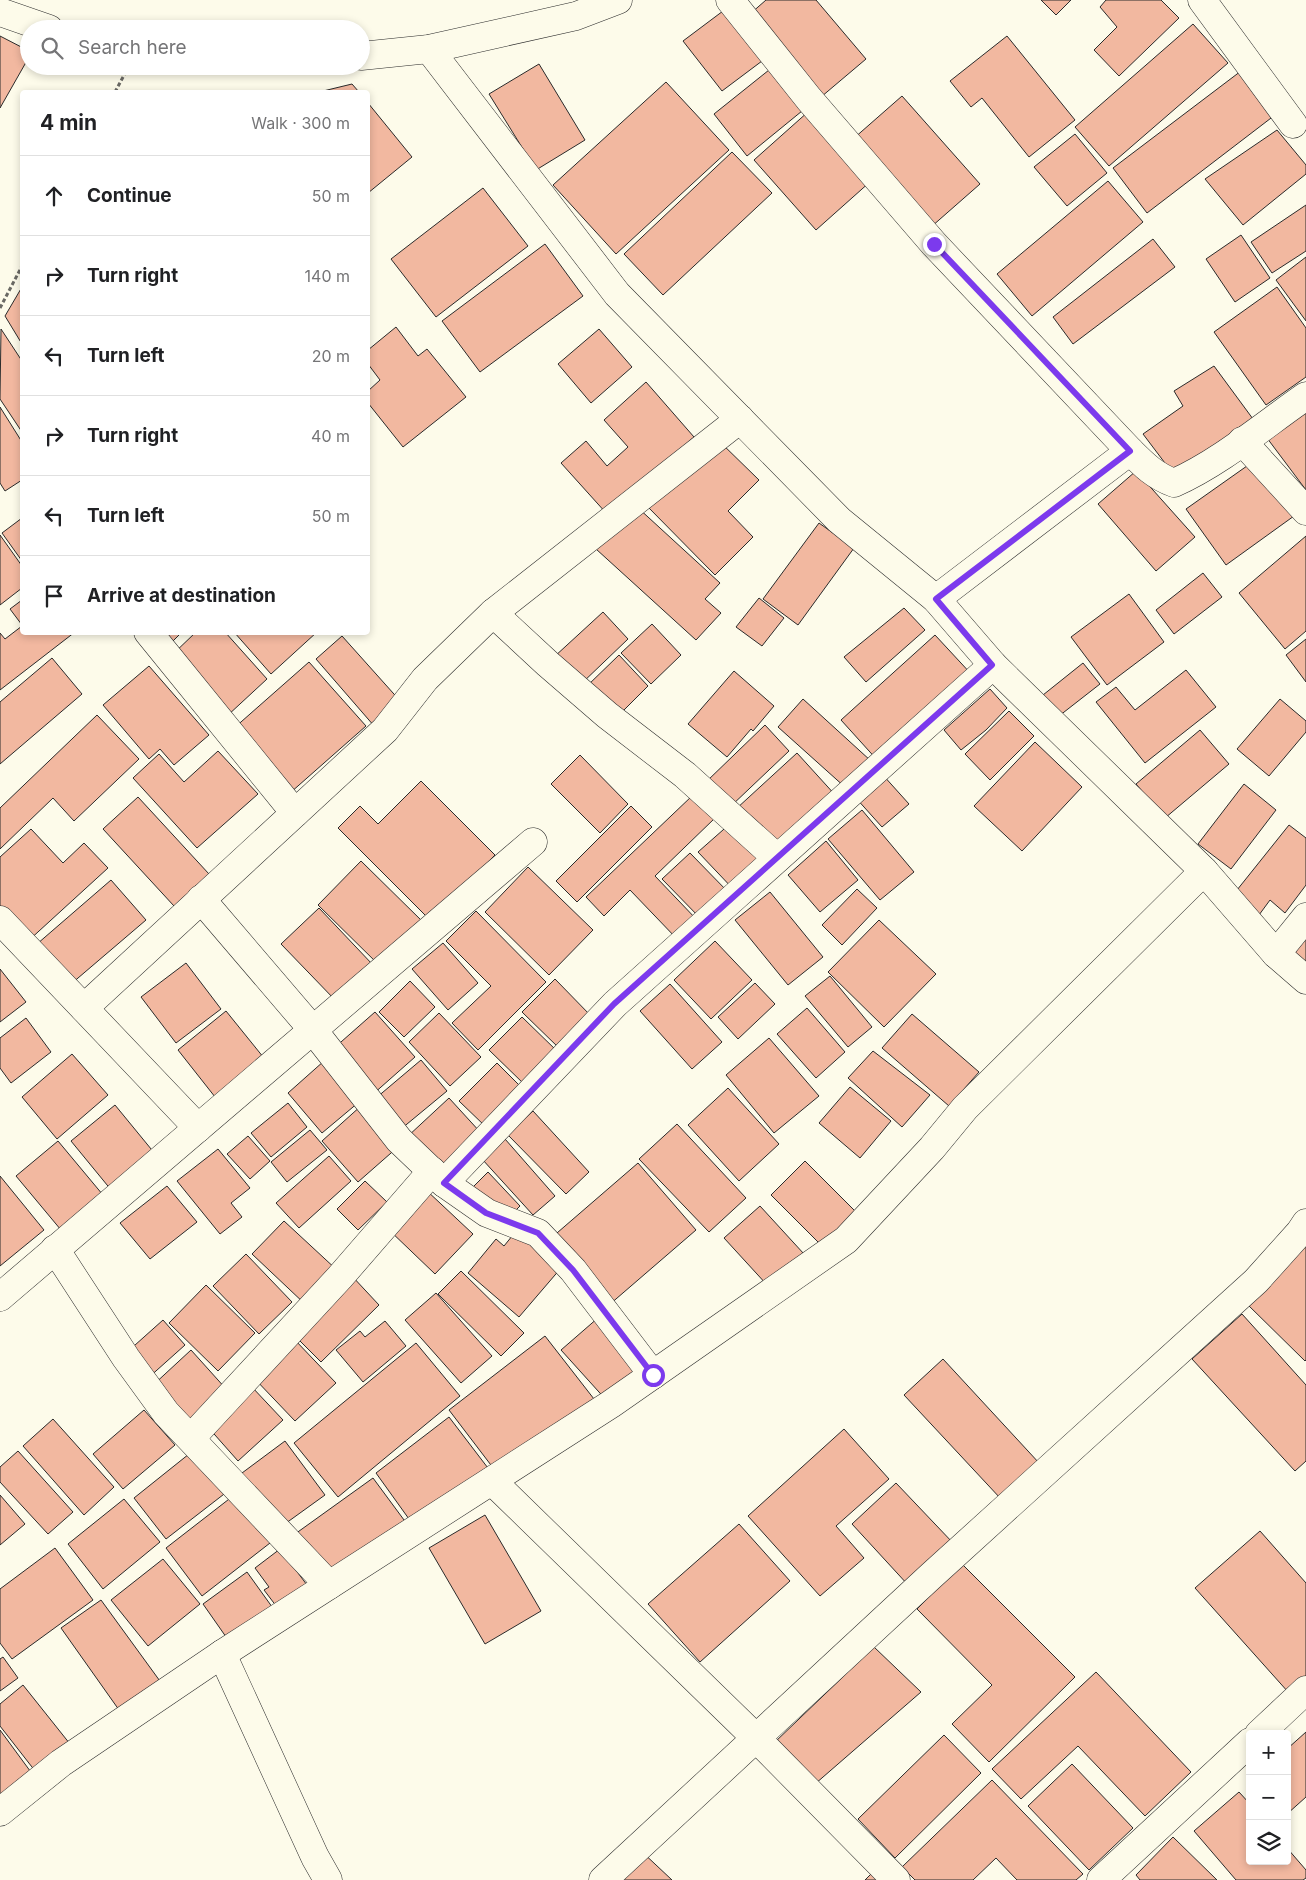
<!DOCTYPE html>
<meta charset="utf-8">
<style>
body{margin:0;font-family:Inter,sans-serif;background:#f6f6f6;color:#202124}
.controls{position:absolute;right:15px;bottom:15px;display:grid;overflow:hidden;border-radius:5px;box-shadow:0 2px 8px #0003}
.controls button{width:45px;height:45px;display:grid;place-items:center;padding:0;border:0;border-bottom:1px solid #e0e0e0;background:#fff;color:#202124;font:25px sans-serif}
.stop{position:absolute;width:15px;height:15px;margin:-11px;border:4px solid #7c3aed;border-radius:50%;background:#fff}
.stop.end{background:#7c3aed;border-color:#fff;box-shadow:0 1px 5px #0008}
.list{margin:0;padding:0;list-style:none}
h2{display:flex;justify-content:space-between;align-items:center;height:65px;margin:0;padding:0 20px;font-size:21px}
h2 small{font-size:16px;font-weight:400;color:#757577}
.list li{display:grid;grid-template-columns:32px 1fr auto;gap:15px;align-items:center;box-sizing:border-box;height:80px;padding:0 20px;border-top:1px solid #e0e0e0}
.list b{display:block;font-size:19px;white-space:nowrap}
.list em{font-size:16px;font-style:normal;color:#757577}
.icon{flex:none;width:28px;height:28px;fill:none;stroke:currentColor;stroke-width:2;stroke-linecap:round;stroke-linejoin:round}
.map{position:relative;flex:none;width:1306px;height:1880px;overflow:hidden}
.search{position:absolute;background:#fff;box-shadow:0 2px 8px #0003;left:20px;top:20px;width:350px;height:55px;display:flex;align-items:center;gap:12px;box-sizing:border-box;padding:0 18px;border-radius:28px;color:#757577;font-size:19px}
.panel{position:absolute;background:#fff;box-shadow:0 2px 8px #0003;left:20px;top:90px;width:350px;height:545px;border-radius:5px}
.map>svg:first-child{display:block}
</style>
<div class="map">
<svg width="1306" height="1880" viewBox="0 0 1306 1880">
<rect width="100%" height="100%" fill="#fdfbea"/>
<g fill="#f2b8a0" stroke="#2b2b2b">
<path d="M766,0H816L866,59L821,97L750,14Z"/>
<path d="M1041,0H1071L1056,15Z"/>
<path d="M1106,0H1161L1179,18L1119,76L1094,50L1117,27L1100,7Z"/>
<path d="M723,11L762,61L722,91L683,41Z"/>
<path d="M1193,24L1228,63L1109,166L1075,127Z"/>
<path d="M0,36L29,51V57L0,108Z"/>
<path d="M1007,36L1075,120L1029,157L982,98L971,107L950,81Z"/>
<path d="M539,64L585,140L536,170L489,94Z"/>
<path d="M769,70L802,111L747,156L714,114Z"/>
<path d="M1241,71L1275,115L1147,213L1113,168Z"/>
<path d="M666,82L729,150L616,254L553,185Z"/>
<path d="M352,84L359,92H319Z"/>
<path d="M902,96L980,184L931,227L853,139Z"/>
<path d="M368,103L412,157L368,193Z"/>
<path d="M809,111L871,181L816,230L754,160Z"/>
<path d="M1277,130L1306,165V174L1243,225L1205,179Z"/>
<path d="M1075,134L1107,173L1067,206L1034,167Z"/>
<path d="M732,152L772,193L663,295L624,254Z"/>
<path d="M1108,181L1143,222L1032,316L997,274Z"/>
<path d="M483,188L528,246L436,317L391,259Z"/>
<path d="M1306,205V251L1272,273L1251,242Z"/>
<path d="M1241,235L1270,278L1235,302L1206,259Z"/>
<path d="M1153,239L1175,267L1073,344L1053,317Z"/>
<path d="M545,244L583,296L480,372L442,321Z"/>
<path d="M1306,257V321L1276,280Z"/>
<path d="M22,287V344L5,316Z"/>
<path d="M1277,287L1306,328V377L1266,405L1214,332Z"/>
<path d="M396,327L418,356L427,349L466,397L403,447L368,403V391L380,380L368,364V350Z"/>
<path d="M1,329L22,361V432L0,399Z"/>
<path d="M599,329L632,367L591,403L558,364Z"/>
<path d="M1214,366L1253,419L1174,475L1143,434L1183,406L1174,391Z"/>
<path d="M646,382L694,437L607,514L561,463L586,441L607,466L628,447L604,420Z"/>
<path d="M0,407L22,442V480L5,491L0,483Z"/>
<path d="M1306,408V490L1267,438Z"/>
<path d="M717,439L759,480L728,511L753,537L715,575L648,507Z"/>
<path d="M1254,461L1294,516L1226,565L1186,509Z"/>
<path d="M1136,471L1195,537L1156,571L1098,504Z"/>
<path d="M636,506L720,583L705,599L721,613L696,640L596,549Z"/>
<path d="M22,518V561L2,533Z"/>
<path d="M819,523L854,548L798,625L763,599Z"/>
<path d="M0,535L22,566V588L0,605Z"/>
<path d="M1306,536V631L1285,649L1239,593Z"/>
<path d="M1203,573L1222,597L1174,634L1156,610Z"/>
<path d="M1129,594L1164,642L1107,685L1071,637Z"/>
<path d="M759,598L784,618L762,646L736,627Z"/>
<path d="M22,600V625L10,609Z"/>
<path d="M904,608L925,630L866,682L844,657Z"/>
<path d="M603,612L628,639L580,685L554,657Z"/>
<path d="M652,624L681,655L651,684L621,653Z"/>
<path d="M22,626V632H75L0,690V633L5,639Z"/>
<path d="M159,632H182L170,644Z"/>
<path d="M196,632H225L267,679L227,716L172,655Z"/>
<path d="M234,632H317L271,674Z"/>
<path d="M935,635L973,676L879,762L841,720Z"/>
<path d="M342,636L402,703L375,727L316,659Z"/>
<path d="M1306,639V682L1286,655Z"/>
<path d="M619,655L648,686L616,718L586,687Z"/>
<path d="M52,658L82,694L0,764V702Z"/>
<path d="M309,662L366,726L290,793L233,729Z"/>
<path d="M1083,663L1100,684L1059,716L1043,695Z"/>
<path d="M149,666L209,735L174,765L160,749L149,759L103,705Z"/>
<path d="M1186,670L1216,707L1145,763L1096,702L1116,687L1135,710Z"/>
<path d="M734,671L774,706L753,731L751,729L727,757L688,724Z"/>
<path d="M990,689L1007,708L986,730L961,750L944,730Z"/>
<path d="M803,699L871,761L846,788L778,727Z"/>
<path d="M1280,699L1306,721V732L1269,776L1237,749Z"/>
<path d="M1009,711L1034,736L990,780L965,754Z"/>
<path d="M97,715L139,759L74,821L53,798L0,849V808Z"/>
<path d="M765,725L789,751L730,807L706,782Z"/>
<path d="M1200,730L1229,764L1165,818L1136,784Z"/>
<path d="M1035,742L1082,787L1022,851L974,806Z"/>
<path d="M218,751L258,794L197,848L133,778L159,754L184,782Z"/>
<path d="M797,753L837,797L777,853L736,809Z"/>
<path d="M580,755L628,804L600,833L551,784Z"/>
<path d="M882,774L909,804L882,827L855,797Z"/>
<path d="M421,781L495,855L430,920L338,828L360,806L378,824Z"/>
<path d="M1244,784L1276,810L1231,869L1198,844Z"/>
<path d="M693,795L715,818L655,876L698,921L678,940L630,890L604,916L586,897Z"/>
<path d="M138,797L209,874L174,906L103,829Z"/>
<path d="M631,806L652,827L577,902L556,881Z"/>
<path d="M862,810L914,872L880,900L828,839Z"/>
<path d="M732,822L769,862L736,892L698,852Z"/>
<path d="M1289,825L1306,838V885L1285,913L1270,900L1259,915L1233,895Z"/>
<path d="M31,829L63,863L84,843L108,868L27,942L0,912V857Z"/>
<path d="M826,841L858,880L820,912L788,875Z"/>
<path d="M690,853L730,894L703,921L662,879Z"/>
<path d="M361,861L423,922L380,966L318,905Z"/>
<path d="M528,867L593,930L549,975L485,912Z"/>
<path d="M111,880L146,920L71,984L37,944Z"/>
<path d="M857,889L877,908L842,945L822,925Z"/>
<path d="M770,892L823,957L788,985L735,920Z"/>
<path d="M319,908L373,965L336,1001L281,944Z"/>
<path d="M476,911L546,982L478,1050L452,1023L491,986L446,941Z"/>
<path d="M879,920L936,974L884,1027L828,972Z"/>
<path d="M1306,921V967L1283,950Z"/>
<path d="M715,941L752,980L711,1019L674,980Z"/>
<path d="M443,943L478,983L448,1010L412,969Z"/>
<path d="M186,963L221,1009L176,1043L141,997Z"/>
<path d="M0,969L26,1002L0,1022Z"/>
<path d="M830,976L872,1027L848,1047L805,996Z"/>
<path d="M555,979L592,1017L560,1049L522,1012Z"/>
<path d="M410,981L435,1007L404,1037L379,1012Z"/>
<path d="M755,983L775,1004L738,1039L718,1017Z"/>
<path d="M670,984L722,1042L692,1069L640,1011Z"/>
<path d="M807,1008L845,1052L816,1078L777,1034Z"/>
<path d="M226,1011L268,1063L219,1102L178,1050Z"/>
<path d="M375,1012L415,1057L372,1095L333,1049Z"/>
<path d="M439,1013L481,1057L450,1086L409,1042Z"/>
<path d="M912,1014L979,1072L949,1106L882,1048Z"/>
<path d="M522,1017L558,1052L525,1085L489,1050Z"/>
<path d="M26,1018L51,1052L11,1083L0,1068V1038Z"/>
<path d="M769,1038L819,1096L774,1133L726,1075Z"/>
<path d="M873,1051L930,1095L902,1127L848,1078Z"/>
<path d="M72,1054L108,1095L57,1139L22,1097Z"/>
<path d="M421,1060L447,1091L401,1129L376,1098Z"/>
<path d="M324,1061L359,1102L322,1133L288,1093Z"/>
<path d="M497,1063L523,1089L486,1127L459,1101Z"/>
<path d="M850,1087L891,1121L860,1158L819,1123Z"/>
<path d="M728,1088L779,1144L739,1181L688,1125Z"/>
<path d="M449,1098L481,1133L439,1172L407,1137Z"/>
<path d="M288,1103L307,1127L271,1157L251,1133Z"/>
<path d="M115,1105L156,1155L112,1191L71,1141Z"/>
<path d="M362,1105L399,1146L358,1182L322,1141Z"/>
<path d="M533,1111L589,1172L566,1194L507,1134Z"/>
<path d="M677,1124L746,1198L709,1232L639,1159Z"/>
<path d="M310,1130L327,1150L287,1182L271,1162Z"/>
<path d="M248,1136L270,1161L250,1179L227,1154Z"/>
<path d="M505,1139L555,1196L533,1215L482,1159Z"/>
<path d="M58,1141L108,1201L66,1236L16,1176Z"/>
<path d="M218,1149L250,1188L231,1203L242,1217L220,1234L177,1181Z"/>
<path d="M329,1156L351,1181L299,1228L276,1203Z"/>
<path d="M805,1161L860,1216L826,1250L771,1195Z"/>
<path d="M638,1163L696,1230L609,1305L550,1239Z"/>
<path d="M488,1172L520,1206L508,1218L473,1187Z"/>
<path d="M0,1176L44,1230L0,1266Z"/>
<path d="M365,1181L387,1202L358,1230L337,1209Z"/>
<path d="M167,1186L197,1222L150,1259L120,1223Z"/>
<path d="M425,1189L473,1234L435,1274L387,1228Z"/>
<path d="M760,1206L804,1254L768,1286L724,1238Z"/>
<path d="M284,1221L338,1271L306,1305L252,1254Z"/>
<path d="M517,1230L561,1268L519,1317L468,1273L496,1239L504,1246Z"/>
<path d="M1306,1242V1360L1305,1361L1246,1303Z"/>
<path d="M246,1254L292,1302L259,1334L213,1286Z"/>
<path d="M461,1271L524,1333L501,1356L438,1294Z"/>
<path d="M351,1275L379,1305L321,1362L292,1333Z"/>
<path d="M206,1285L255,1333L218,1371L169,1323Z"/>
<path d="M436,1293L492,1356L461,1383L405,1320Z"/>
<path d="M1242,1314L1306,1385V1461L1295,1471L1192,1359Z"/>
<path d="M599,1317L645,1368L608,1402L561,1350Z"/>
<path d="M163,1320L185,1345L147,1379L125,1354Z"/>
<path d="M385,1321L406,1346L363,1382L336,1350L360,1331L365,1337Z"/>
<path d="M545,1336L594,1399L497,1473L449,1410Z"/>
<path d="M294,1339L336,1383L295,1421L253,1377Z"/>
<path d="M416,1343L460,1396L338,1497L294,1443Z"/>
<path d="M191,1350L227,1390L186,1426L151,1387Z"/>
<path d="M943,1359L1040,1464L1001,1499L904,1395Z"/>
<path d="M251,1386L283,1420L238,1461L207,1426Z"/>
<path d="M144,1410L175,1445L123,1489L93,1454Z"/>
<path d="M449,1417L491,1472L414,1526L376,1473Z"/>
<path d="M53,1419L114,1487L84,1515L23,1446Z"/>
<path d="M844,1429L889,1479L836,1526L864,1558L820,1596L748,1516Z"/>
<path d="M285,1441L325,1495L282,1526L242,1473Z"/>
<path d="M18,1451L73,1512L48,1534L0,1482V1467Z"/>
<path d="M189,1454L228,1491L166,1539L134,1498Z"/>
<path d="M373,1478L407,1524L329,1581L295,1534Z"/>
<path d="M896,1483L954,1544L909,1586L852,1524Z"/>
<path d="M0,1495L25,1524L0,1545Z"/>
<path d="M233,1496L270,1543L202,1596L166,1548Z"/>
<path d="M124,1499L160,1542L103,1589L68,1544Z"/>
<path d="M485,1515L541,1611L485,1644L429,1548Z"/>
<path d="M739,1524L790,1581L700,1662L648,1604Z"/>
<path d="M1260,1531L1306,1583V1678L1289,1693L1195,1588Z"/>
<path d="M55,1548L93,1600L12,1659L0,1643V1589Z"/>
<path d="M280,1549L310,1589L280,1611L264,1590L269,1587L255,1568Z"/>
<path d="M163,1559L200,1604L148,1646L111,1600Z"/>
<path d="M962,1564L1075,1677L989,1762L952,1724L992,1685L917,1609Z"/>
<path d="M247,1572L275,1611L231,1644L203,1604Z"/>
<path d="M101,1600L165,1688L124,1717L61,1628Z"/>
<path d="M874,1647L921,1692L815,1784L774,1743Z"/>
<path d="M3,1657L18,1678L0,1691V1659Z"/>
<path d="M1096,1672L1191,1772L1145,1816L1078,1746L1021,1799L992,1769Z"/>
<path d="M23,1685L74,1749L39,1776L0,1726V1704Z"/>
<path d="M0,1730L36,1779L0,1805Z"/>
<path d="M1306,1732V1797L1287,1814V1749Z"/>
<path d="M944,1735L981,1773L895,1858L858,1819Z"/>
<path d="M1072,1764L1133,1828L1089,1870L1028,1806Z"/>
<path d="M992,1780L1083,1874L1076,1880H1017L996,1858L973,1880H915L902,1867Z"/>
<path d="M1239,1792L1250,1804V1861H1287V1848L1306,1870V1878L1303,1880H1236L1194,1831Z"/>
<path d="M1173,1837L1217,1880H1140L1136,1875Z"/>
<path d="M639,1849L672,1880H611Z"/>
<path d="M871,1874L878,1880H865Z"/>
</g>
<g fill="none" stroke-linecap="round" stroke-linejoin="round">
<defs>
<g id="minor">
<path d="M730,0L809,99L934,244L1130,451"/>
<path d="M1202,0L1293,124"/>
<path d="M429,49L617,294L839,520L936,599L993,665L1204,871L1276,954L1306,980"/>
<path d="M1242,441L1306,511"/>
<path d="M936,599L1130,451C1144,465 1155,476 1174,483C1221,462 1264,425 1306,396"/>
<path d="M493,613L548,664L607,715L685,775L777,858"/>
<path d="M148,632L295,813"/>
<path d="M201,899L313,1030L399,1140L444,1183L487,1213L538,1233L573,1270L653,1375"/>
<path d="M0,920L198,1128"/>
<path d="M1276,954L1306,917"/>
<path d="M84,1008L385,730L425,679L493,613L740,419"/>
<path d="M444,1183L615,1004L993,665"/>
<path d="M55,1249L126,1358L166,1413L329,1585"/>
<path d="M0,1297L533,842"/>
<path d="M191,1438L340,1277L432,1171"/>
<path d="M492,1481L756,1738L896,1880"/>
<path d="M222,1654L315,1857L328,1880"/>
<path d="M1259,1734L1306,1690"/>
<path d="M0,1812L61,1763L222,1654L611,1404L846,1240L932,1148L965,1108L1204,871"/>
<path d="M603,1880L932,1575L1256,1281L1300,1232L1306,1223"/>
<path d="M1101,1880L1250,1742"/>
</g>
<g id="tertiary">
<path d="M0,12L49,29"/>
<path d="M361,56L429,49L576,16L618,0"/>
</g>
</defs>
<use href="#minor" stroke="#2b2b2b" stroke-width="29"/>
<use href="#tertiary" stroke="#2b2b2b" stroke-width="29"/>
<g stroke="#6a6964" stroke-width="3" stroke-dasharray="4 2.5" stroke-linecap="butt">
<path d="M115,92L129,66"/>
<path d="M0,308L22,266"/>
</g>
<use href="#minor" stroke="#fdfbea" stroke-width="28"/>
<use href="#tertiary" stroke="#fdfbea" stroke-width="28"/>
</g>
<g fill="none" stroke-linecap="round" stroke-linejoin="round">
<path stroke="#7c3aed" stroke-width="6" d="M653,1375L573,1270L538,1233L486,1213L444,1183L614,1004L992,665L936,599L1130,451L934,244"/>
</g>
</svg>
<div class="controls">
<button>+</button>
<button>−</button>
<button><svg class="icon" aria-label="layers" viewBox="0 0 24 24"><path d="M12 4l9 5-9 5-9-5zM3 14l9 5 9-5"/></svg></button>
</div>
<div class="stop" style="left:653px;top:1375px"></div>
<div class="stop end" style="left:934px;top:244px"></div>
<div class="search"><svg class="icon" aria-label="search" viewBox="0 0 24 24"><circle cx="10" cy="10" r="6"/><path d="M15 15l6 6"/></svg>Search here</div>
<section class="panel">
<h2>4 min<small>Walk · 300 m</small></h2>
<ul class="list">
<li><svg class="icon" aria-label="ahead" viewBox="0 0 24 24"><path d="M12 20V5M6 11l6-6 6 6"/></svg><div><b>Continue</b></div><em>50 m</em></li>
<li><svg class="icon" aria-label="right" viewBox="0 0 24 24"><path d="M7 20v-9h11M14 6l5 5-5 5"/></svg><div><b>Turn right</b></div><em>140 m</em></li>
<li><svg class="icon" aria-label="left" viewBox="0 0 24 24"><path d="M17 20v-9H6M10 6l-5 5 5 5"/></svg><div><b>Turn left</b></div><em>20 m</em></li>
<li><svg class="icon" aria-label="right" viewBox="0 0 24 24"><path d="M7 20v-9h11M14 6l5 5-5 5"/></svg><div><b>Turn right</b></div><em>40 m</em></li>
<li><svg class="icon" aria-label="left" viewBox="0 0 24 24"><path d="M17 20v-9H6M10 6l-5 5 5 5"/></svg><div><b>Turn left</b></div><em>50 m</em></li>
<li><svg class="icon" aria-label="arrive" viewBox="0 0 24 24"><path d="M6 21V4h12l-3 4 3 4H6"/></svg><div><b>Arrive at destination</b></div></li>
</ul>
</section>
</div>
